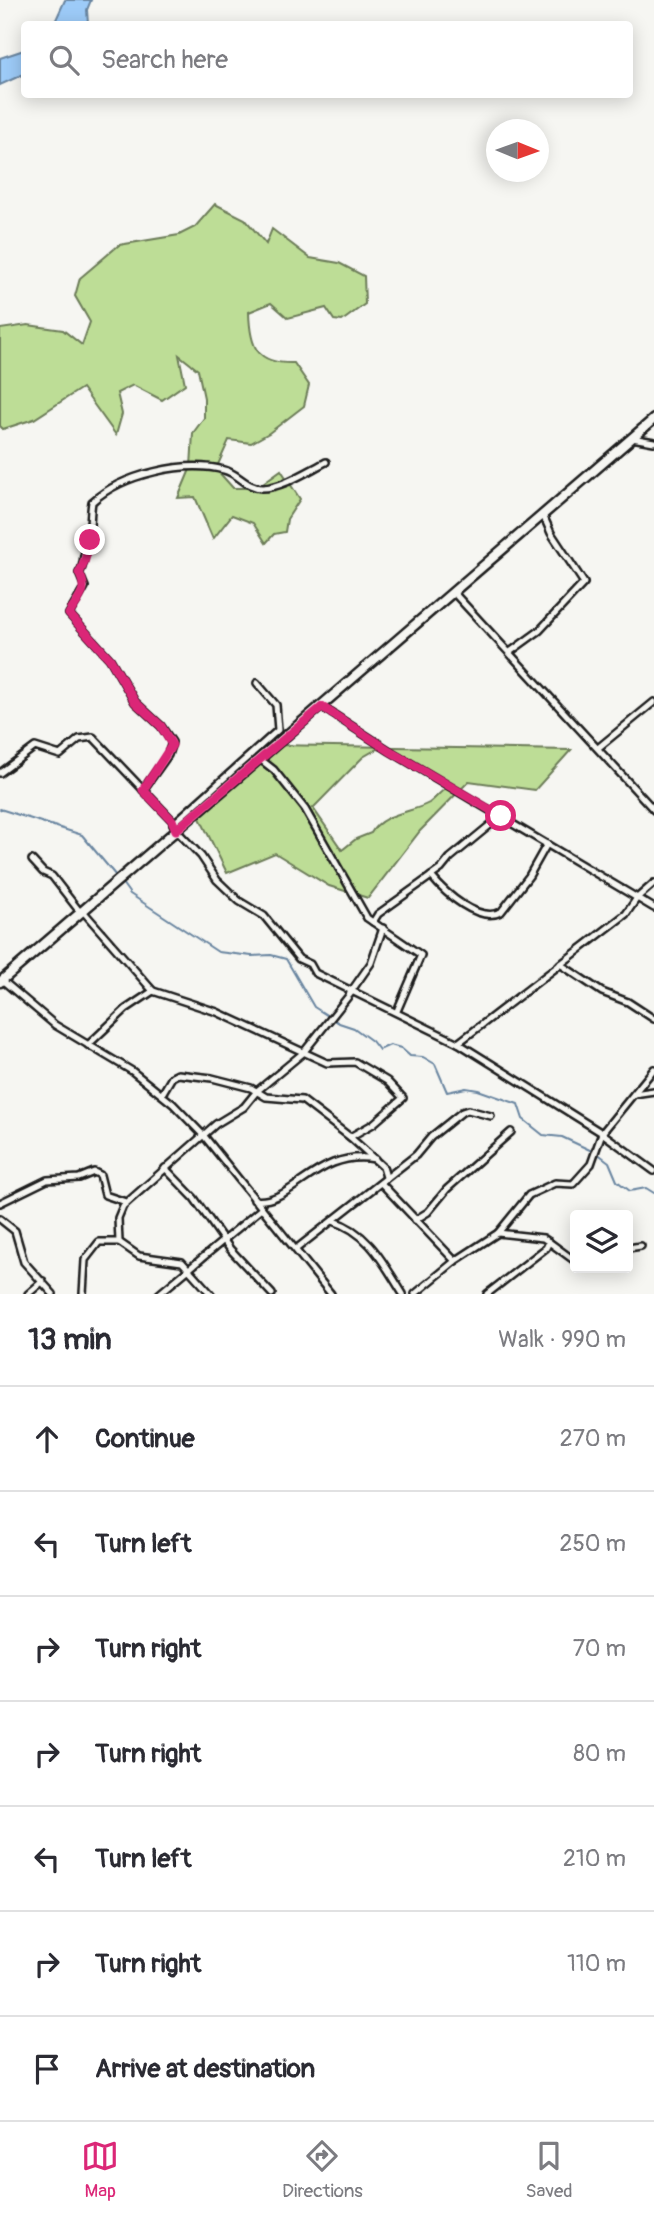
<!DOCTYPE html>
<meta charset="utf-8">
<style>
body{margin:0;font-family:Pangolin,sans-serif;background:#f2f2f3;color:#2b2b33}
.controls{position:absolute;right:21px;bottom:21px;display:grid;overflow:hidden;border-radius:7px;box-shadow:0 4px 18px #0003}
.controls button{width:63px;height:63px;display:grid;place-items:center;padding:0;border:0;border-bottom:2px solid #e1e1e2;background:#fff;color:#2b2b33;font:35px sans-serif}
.compass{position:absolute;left:486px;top:119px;width:63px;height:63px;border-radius:50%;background:#fff;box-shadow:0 4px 18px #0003;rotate:91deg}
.stop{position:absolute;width:21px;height:21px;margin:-16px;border:5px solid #db2777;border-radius:50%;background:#fff}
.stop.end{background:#db2777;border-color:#fff;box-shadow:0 2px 7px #0008}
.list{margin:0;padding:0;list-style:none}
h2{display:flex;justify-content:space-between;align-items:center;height:91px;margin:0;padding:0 28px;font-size:30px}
h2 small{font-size:23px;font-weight:400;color:#7c7c81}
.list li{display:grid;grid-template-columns:46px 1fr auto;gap:21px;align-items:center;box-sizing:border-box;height:105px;padding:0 28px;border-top:2px solid #e1e1e2}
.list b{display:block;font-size:26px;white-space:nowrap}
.list em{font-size:23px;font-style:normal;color:#7c7c81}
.icon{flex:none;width:38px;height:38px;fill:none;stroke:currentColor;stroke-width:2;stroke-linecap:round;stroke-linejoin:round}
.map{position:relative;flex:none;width:654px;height:1294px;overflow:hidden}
.search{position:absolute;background:#fff;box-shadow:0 4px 18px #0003;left:21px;right:21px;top:21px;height:77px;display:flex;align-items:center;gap:18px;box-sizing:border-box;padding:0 24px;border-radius:7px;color:#7c7c81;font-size:26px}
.sheet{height:826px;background:#fff}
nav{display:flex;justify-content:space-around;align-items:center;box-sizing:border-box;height:98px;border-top:2px solid #e1e1e2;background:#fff;font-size:19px;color:#7c7c81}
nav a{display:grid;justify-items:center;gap:4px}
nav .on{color:#db2777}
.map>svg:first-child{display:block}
</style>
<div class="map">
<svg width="654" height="1294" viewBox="0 0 654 1294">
<rect width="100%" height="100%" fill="#f6f6f2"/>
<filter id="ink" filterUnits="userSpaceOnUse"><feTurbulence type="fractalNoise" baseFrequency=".0143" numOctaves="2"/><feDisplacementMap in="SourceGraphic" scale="14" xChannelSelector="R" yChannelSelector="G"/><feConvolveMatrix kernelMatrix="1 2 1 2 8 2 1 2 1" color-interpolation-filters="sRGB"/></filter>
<g filter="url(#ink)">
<g fill="#bddd96" stroke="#6c7c59" stroke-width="2" fill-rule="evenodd">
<path d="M215,204L245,219L266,244L272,229L310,258L339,263L364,276L365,304L342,321L334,320L326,308L288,318L271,303L249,312C250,347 256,364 294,363L309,385L304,406L269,433L251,443L229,440L216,469L233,488H256L281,470L300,499L287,519L285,532L274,534L266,543L253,523L232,515L213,539L195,497L178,498L191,467L193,433L204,418V398L198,370L179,355L185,384L162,400L133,385L117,393L122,414L116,435L82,388L34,419L3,429L0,426V329L28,325L63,330L82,345L90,322L75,296L80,278L119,245L179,235L195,227Z"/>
<path d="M271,745L571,750L535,790L469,781L420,831L368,898L329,886L275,853L227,873L196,810ZM377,749C392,749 430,778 446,788C440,792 435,799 429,803C411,813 382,813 371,833L356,839L342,850L313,808L363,757Z"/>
</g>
<g fill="#9dcbf8" stroke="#6985a0" stroke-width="2">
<path d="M65,0H91L87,10L88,24H54Z"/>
<path d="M24,50V74L0,85V58Z"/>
</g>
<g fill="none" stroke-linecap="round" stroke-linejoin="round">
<g stroke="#6985a0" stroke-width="2">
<path d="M0,809L82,835L116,876"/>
<path d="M122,883L130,894L218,952L252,956L271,955L286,959L314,1007L339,1023L354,1028L372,1041L379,1050L390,1045L401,1048L410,1056L423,1057L435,1064L447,1092L466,1088L478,1090L518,1104L523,1119L543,1135L562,1137L592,1151"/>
<path d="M597,1153L609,1162L617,1181L630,1191L646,1188L654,1193"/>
</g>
<defs>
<g id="minor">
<path d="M632,438L654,442"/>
<path d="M454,593L654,810"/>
<path d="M510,652L539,631L584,583L551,533L543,515"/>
<path d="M322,707L390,751L654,908"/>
<path d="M598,748L654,702"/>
<path d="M260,759L274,770L305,809L367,918L421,955L397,1011"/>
<path d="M0,773L35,747L60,755L79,739L93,737L172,820L176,830L201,856L217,880L239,901L264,916L299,959L310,964L315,973L458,1043L602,1133L654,1171"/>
<path d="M143,790L168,755L172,742L161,726L135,702L110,659L69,614L85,587L79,573C85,565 82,560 85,552C92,534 89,520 92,502C122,474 185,460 224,470C238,473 246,488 262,488C282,488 308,471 326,462"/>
<path d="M173,824L278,730L276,705L257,683"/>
<path d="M32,860L43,872L52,876L80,912"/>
<path d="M431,876C445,893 478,923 501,912L529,876L547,844"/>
<path d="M82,910L153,991L217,1012L327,1063L355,1062L387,1081L403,1098L373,1124L350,1137L302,1100L266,1097L251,1088L212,1078L178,1074L172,1077L162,1094"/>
<path d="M373,922L378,914L441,869L450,858L501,816"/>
<path d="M560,964L602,992L628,1002L654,1019"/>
<path d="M2,980L55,1025L132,1071L173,1104L204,1136L331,1294"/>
<path d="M350,993L371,963L383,928"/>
<path d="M458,1043L626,914L637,898L654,883"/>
<path d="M88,1045L126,1009L153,991"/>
<path d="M634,1094L654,1091"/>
<path d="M350,1137L383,1167L386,1177"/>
<path d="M165,1168L194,1198L230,1249L272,1294"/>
<path d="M381,1183L455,1261"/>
<path d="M254,1200C292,1206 317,1148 375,1159"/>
<path d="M0,1203L47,1180L79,1178L94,1172L100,1175L105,1195L126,1202"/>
<path d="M0,1219L15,1231L24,1262L53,1294"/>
<path d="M415,1220L428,1212L447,1189L511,1132"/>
<path d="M333,1221C369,1232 384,1264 403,1294"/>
<path d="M119,1242L139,1256L182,1262L211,1294"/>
<path d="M549,1242L575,1261"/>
<path d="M628,1248L641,1246"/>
<path d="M296,1249L416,1155L431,1137L462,1112L468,1110L491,1116"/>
<path d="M28,1294L43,1281"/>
<path d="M83,1294L85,1260L99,1242H119L118,1218L123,1206L216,1124L244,1107L257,1091L303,1053L351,993"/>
<path d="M159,1294L261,1209"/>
<path d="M415,1294L455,1261L498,1233L529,1195L555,1183L573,1184L591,1164L602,1133L654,1069"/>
<path d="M487,1294L546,1248L549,1242L543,1238L498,1233"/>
</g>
<path id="primary" d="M0,982L654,419"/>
</defs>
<use href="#minor" stroke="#1c1c1c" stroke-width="10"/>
<use href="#primary" stroke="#1c1c1c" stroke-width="13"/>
<use href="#minor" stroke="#f6f6f2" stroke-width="5"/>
<use href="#primary" stroke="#f6f6f2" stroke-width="8"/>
</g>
</g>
<g fill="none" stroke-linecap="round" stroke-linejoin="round" filter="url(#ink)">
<path stroke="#db2777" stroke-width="9" d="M90,540C89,547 83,568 79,573C89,591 79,598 69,614L110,659L135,702L161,726L172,745L143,790L172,820L176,830L322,707L390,751L501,816"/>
</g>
</svg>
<div class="controls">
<button><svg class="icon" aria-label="layers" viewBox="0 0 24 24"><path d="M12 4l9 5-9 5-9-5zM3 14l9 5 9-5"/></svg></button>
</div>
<svg class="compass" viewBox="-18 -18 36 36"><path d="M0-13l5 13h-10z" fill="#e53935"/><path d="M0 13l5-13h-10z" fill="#7c7c81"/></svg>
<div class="stop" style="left:501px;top:816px"></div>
<div class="stop end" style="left:90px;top:540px"></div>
<div class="search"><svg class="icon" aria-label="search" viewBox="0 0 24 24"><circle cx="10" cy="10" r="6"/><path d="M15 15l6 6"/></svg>Search here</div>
</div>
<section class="sheet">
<h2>13 min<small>Walk · 990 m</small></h2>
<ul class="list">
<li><svg class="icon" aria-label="ahead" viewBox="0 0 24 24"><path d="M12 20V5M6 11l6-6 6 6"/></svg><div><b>Continue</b></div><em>270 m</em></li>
<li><svg class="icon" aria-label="left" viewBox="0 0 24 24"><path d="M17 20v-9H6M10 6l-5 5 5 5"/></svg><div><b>Turn left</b></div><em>250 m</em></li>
<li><svg class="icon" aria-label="right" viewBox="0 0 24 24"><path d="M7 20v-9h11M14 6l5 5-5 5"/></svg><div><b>Turn right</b></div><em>70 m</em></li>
<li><svg class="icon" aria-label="right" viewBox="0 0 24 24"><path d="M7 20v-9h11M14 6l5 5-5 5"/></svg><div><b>Turn right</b></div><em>80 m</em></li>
<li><svg class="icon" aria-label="left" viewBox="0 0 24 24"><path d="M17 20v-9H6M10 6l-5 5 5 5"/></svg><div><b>Turn left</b></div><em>210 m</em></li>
<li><svg class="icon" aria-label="right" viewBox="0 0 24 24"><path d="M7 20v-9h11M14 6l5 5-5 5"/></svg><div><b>Turn right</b></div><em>110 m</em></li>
<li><svg class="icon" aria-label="arrive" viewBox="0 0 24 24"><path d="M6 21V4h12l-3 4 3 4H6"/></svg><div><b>Arrive at destination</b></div></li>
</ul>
</section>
<nav>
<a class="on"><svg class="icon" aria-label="map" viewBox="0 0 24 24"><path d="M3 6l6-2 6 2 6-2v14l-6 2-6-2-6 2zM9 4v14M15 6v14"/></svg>Map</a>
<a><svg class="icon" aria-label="directions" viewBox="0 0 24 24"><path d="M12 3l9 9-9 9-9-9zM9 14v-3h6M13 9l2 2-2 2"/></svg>Directions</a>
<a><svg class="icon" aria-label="saved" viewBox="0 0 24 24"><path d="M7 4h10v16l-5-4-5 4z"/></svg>Saved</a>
</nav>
